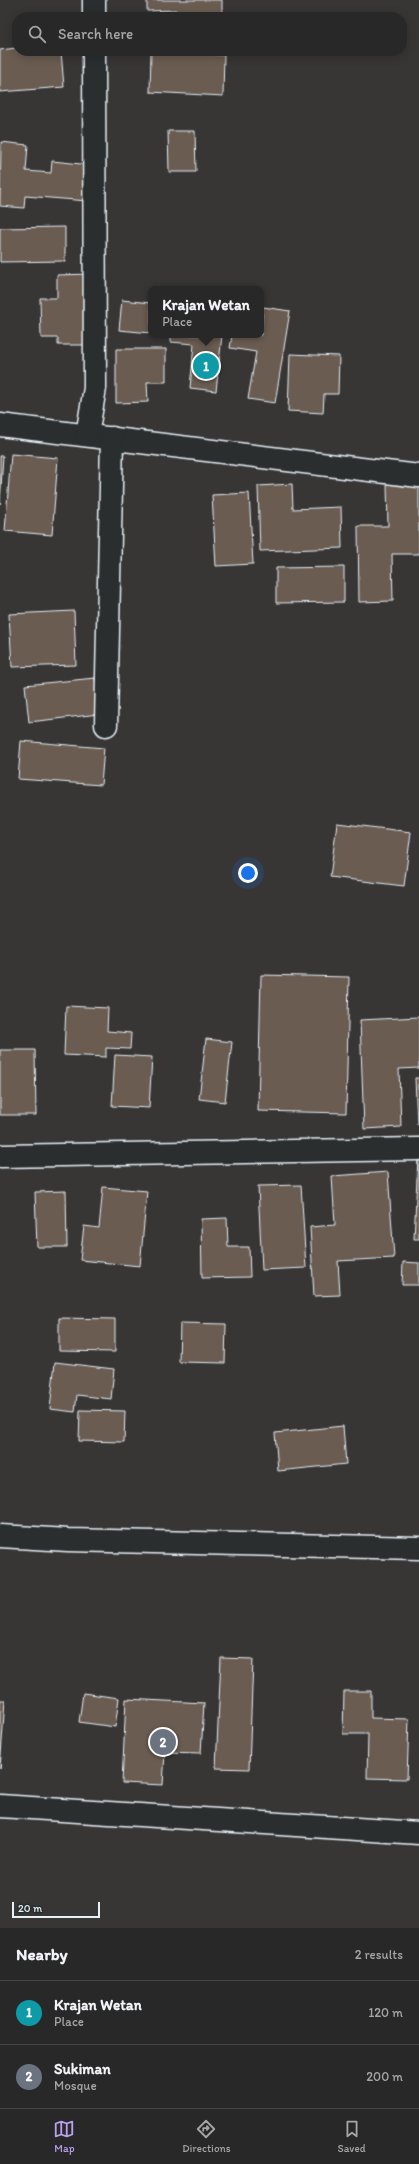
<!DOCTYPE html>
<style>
body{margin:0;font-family:Itim,sans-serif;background:#353434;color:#f1f3f6}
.scale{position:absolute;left:12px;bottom:10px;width:88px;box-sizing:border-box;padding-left:4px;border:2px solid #e8f1f8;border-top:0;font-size:11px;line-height:14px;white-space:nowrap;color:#e8f1f8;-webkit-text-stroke:3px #2a2d2e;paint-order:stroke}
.you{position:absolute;left:248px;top:873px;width:14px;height:14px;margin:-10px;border:3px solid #fff;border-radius:50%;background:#1a73e8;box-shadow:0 0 0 6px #1a73e833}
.badge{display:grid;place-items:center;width:26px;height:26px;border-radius:50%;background:#bca0f2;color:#fff;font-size:13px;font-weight:700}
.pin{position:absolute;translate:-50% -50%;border:2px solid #fff;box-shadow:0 1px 4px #0006}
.popup{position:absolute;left:148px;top:286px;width:116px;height:52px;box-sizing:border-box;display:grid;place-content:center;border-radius:8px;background:#292828;filter:drop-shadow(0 1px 3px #0005);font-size:13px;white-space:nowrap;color:#a5a6a8}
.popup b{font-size:15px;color:#f1f3f6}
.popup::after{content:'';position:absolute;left:50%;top:100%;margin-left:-8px;border:8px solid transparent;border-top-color:#292828}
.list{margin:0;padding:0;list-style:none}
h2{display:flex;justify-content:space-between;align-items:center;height:52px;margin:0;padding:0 16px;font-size:17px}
h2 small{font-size:13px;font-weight:400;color:#a5a6a8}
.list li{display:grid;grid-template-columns:26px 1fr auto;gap:12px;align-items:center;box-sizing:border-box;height:64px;padding:0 16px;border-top:1px solid #454445}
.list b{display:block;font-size:15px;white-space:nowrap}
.list p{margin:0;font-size:13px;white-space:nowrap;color:#a5a6a8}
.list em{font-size:13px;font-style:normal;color:#a5a6a8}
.icon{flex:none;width:22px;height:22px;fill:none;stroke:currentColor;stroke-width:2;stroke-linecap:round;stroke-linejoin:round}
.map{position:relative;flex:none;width:419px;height:1928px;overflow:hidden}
.search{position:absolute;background:#292828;box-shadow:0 2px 10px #0003;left:12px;right:12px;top:12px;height:44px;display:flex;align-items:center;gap:10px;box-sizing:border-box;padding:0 14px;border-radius:16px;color:#a5a6a8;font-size:15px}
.sheet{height:180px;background:#292828}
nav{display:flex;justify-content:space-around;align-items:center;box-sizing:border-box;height:56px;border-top:1px solid #454445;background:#292828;font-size:11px;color:#a5a6a8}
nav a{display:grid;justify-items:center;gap:2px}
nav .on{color:#bca0f2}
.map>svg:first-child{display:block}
</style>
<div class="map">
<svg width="419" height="1928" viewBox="0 0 419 1928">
<rect width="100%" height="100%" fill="#373635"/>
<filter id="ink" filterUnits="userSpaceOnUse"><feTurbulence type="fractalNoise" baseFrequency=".025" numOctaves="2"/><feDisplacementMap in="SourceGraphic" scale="8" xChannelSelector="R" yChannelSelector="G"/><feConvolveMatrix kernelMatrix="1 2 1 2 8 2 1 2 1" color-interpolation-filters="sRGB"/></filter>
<g filter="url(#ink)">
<g fill="#6a5b51" stroke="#e8f1f8">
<path d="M147,0H222V17H176V10L147,11Z"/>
<path d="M17,48V51H61L64,87L0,92V50Z"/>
<path d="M151,52L224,55L223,96L150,92Z"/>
<path d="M168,131H195L196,172H169Z"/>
<path d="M1,142L28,145L26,171L51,173L52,161L91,165L88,201L25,196L24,208L0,206Z"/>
<path d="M65,227V261L0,262V228Z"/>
<path d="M91,274L92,345H58V338H41L40,298H57V275Z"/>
<path d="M122,300L151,303V333L119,330Z"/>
<path d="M263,307L290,311L275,403L248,399L256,352L230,348L232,335H261Z"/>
<path d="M171,335H222L216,391L190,388L194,344L171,342Z"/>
<path d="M116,349H166V382H147L148,402L116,403Z"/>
<path d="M290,354L339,356L338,394H324L323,413L288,411Z"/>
<path d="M11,454L58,458L52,535L5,531Z"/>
<path d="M0,456H3L0,504Z"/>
<path d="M419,483V554H392L393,601L359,602L358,526H388L387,484Z"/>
<path d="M292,484L293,509L341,507L342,548L260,551L258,486Z"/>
<path d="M249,493L253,564L216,566L212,495Z"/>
<path d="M344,567V602L276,603V568Z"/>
<path d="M74,611L76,665L12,667L9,614Z"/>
<path d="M95,678L99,714L29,722L25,685Z"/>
<path d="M21,741L104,748L101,785L18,779Z"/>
<path d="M337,823L411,832L404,886L330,877Z"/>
<path d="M261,975L349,977L346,1113L258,1111Z"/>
<path d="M66,1006L108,1008L107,1031L131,1033L130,1049L106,1048V1057L64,1055Z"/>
<path d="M419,1017V1068L399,1069L401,1127L364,1129L360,1020Z"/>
<path d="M206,1039L232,1042L225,1102L199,1099Z"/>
<path d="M0,1050H35L36,1115H0Z"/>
<path d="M115,1055L152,1057L149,1108L112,1106Z"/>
<path d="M415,1078H419V1124H417Z"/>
<path d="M418,1157H419V1239H414Z"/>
<path d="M388,1172L394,1258L338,1261L340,1295L314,1296L310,1227L335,1225L332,1176Z"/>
<path d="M301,1185L306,1268L262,1270L258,1186Z"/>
<path d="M103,1187L147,1191L140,1266L80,1260L84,1226L99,1228Z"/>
<path d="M66,1191L67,1247H37L35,1192Z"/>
<path d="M227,1218L228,1247H249L250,1277L202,1278L201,1219Z"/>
<path d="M403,1262L419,1263V1285H402Z"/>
<path d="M59,1318L115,1319V1352L59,1351Z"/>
<path d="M180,1323L226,1324L225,1363L179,1362Z"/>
<path d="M55,1362L114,1369L111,1399L77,1395L75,1412L50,1409Z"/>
<path d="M80,1410L125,1411L124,1442L79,1441Z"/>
<path d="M343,1426L346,1464L278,1471L275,1433Z"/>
<path d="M221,1658L253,1659L249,1769L216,1768Z"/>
<path d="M344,1691H371V1718L409,1719L407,1779L367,1778L368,1734H343Z"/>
<path d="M83,1693L119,1698L115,1727L79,1722Z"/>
<path d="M126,1699L204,1703L201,1753L165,1752L163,1785L122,1783Z"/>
<path d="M0,1700H5L0,1769Z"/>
</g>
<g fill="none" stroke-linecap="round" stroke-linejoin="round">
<defs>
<g id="street">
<path d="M94,0V17"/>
<path d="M0,425L419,476"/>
<path d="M87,435L95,388L94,51"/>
<path d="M106,725L112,438"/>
<path d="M0,1156L419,1149"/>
<path d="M0,1536L68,1540L419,1548"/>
<path d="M0,1806L419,1833"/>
</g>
</defs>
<use href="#street" stroke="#e8f1f8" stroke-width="25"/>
<use href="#street" stroke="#2a2d2e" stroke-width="22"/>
</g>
</g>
</svg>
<div class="scale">20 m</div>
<div class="you"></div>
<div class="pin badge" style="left:206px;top:366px;background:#0f9aa8">1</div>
<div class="popup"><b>Krajan Wetan</b>Place</div>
<div class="pin badge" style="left:163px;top:1742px;background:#6b7280">2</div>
<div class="search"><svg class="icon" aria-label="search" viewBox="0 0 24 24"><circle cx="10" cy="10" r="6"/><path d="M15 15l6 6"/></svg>Search here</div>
</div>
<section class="sheet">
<h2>Nearby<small>2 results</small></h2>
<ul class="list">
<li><span class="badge" style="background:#0f9aa8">1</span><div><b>Krajan Wetan</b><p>Place</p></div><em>120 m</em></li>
<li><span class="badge" style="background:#6b7280">2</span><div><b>Sukiman</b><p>Mosque</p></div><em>200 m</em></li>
</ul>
</section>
<nav>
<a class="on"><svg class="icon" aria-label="map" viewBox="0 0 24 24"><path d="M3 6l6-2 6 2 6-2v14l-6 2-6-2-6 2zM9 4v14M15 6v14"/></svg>Map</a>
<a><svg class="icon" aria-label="directions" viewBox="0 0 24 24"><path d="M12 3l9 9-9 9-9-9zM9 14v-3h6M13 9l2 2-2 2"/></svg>Directions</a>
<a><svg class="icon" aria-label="saved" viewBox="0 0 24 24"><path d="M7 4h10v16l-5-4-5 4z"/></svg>Saved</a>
</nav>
